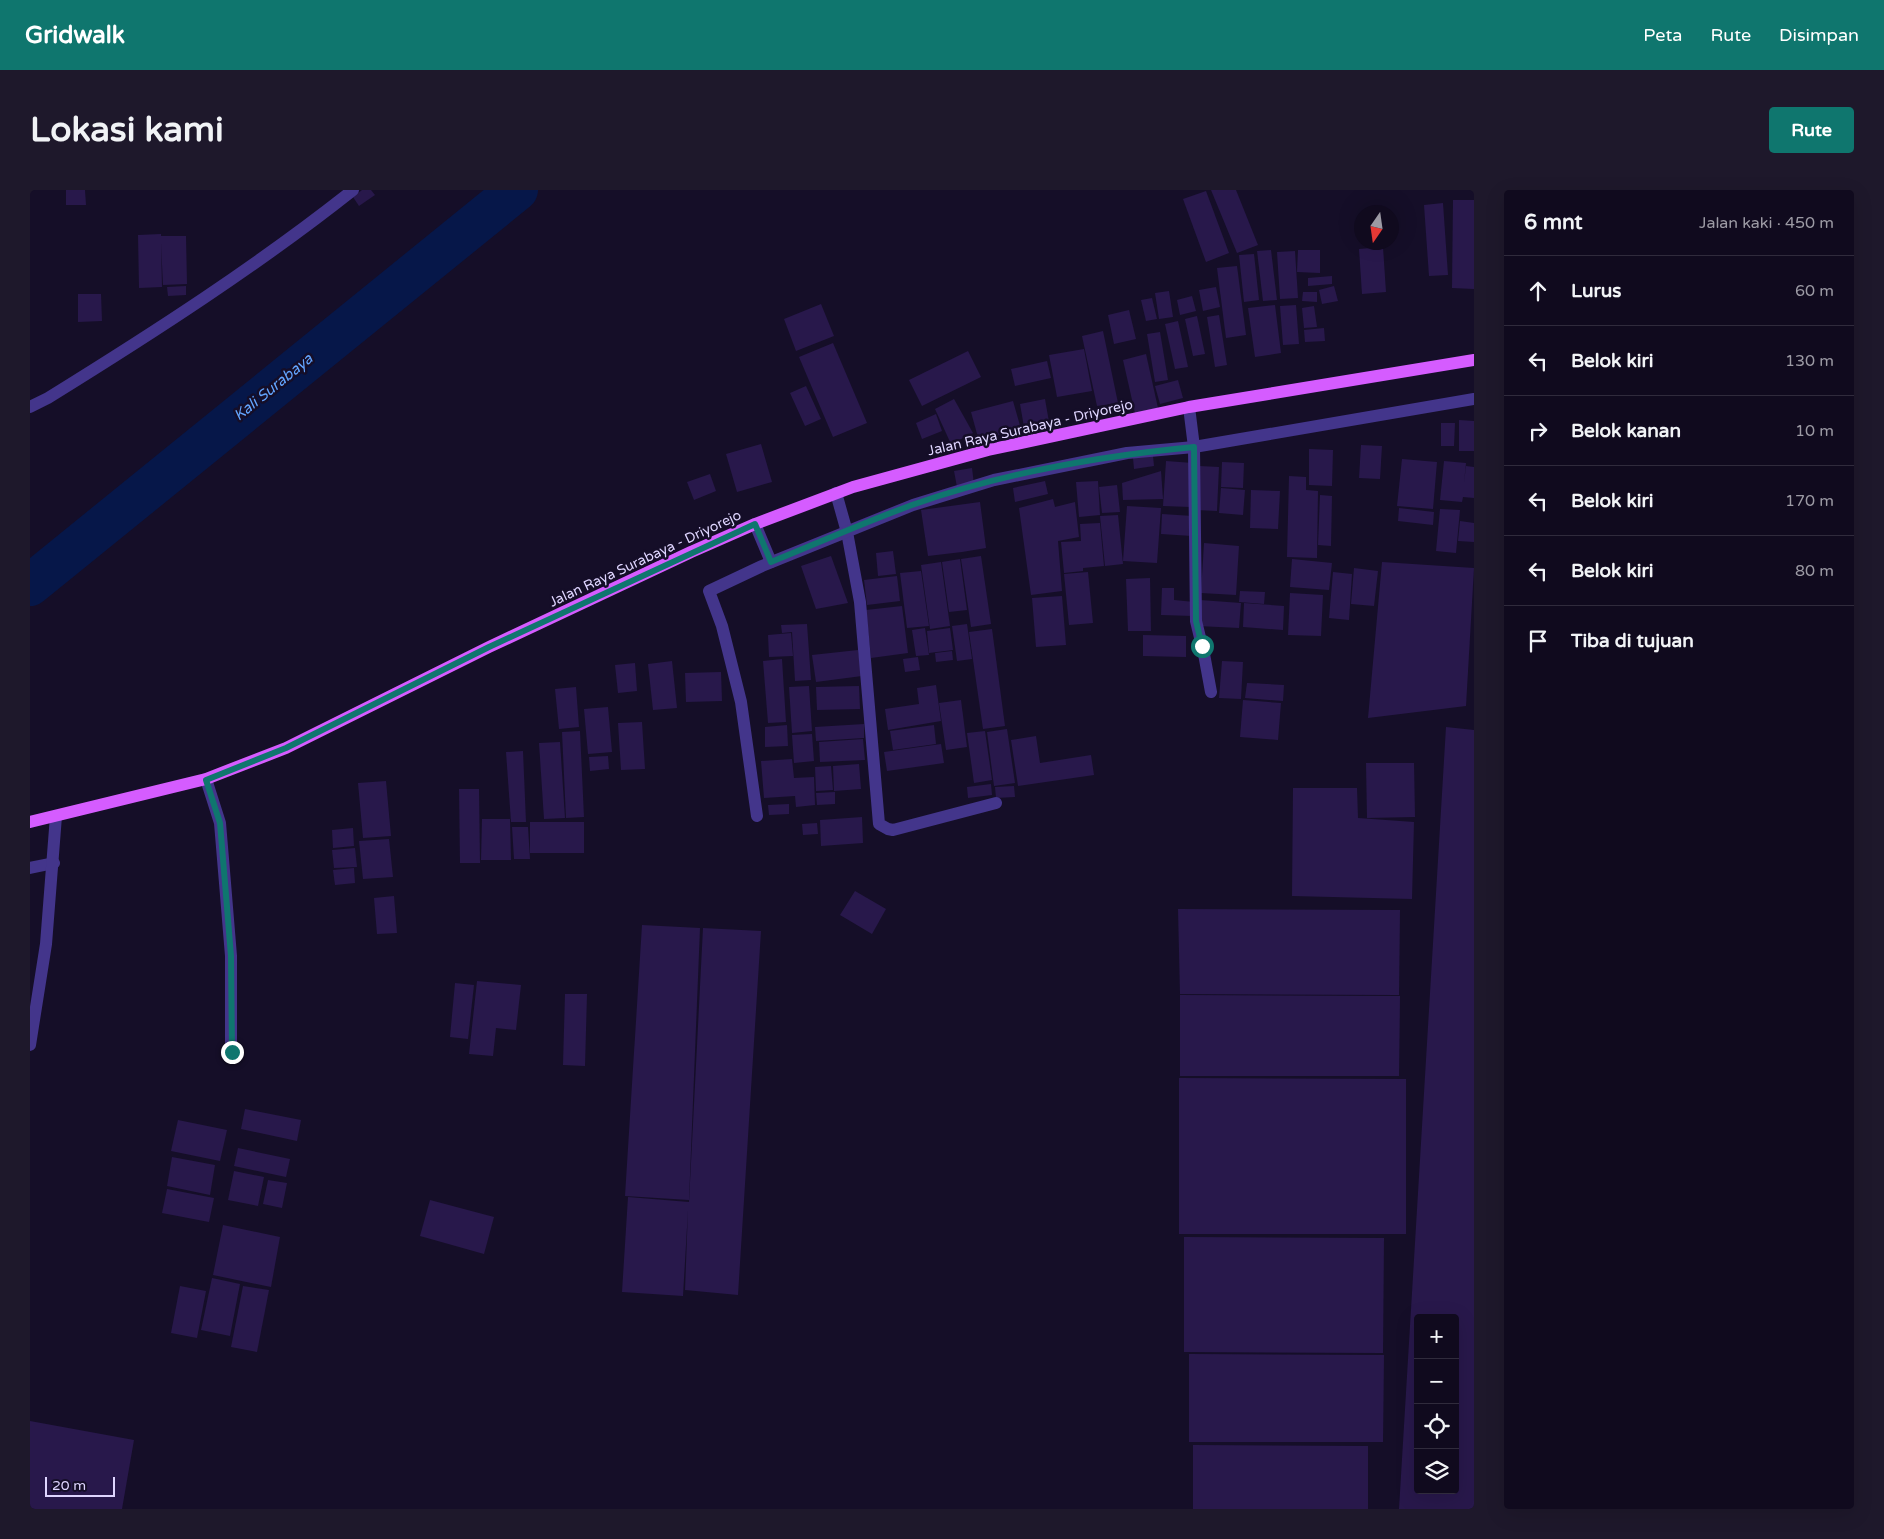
<!DOCTYPE html>
<html lang="id">
<meta charset="utf-8">
<style>
body{margin:0;font-family:"Varela Round",sans-serif;background:#1e182b;color:#f1f3f6}
.controls{position:absolute;right:15px;bottom:15px;display:grid;overflow:hidden;border-radius:5px;box-shadow:0 5px 20px #0002}
.controls button{width:45px;height:45px;display:grid;place-items:center;padding:0;border:0;border-bottom:1px solid #302b3c;background:#100a1e;color:#f1f3f6;font:25px sans-serif}
.compass{position:absolute;left:1324px;top:15px;width:45px;height:45px;border-radius:50%;background:#100a1e;box-shadow:0 5px 20px #0002;rotate:193deg}
.scale{position:absolute;left:15px;bottom:12px;width:70px;box-sizing:border-box;padding-left:5px;border:2px solid #dfd5ff;border-top:0;font-size:14px;line-height:18px;white-space:nowrap;color:#dfd5ff;-webkit-text-stroke:4px #150e28;paint-order:stroke}
.stop{position:absolute;width:15px;height:15px;margin:-11px;border:4px solid #0f766e;border-radius:50%;background:#fff}
.stop.end{background:#0f766e;border-color:#fff;box-shadow:0 1px 5px #0008}
.list{margin:0;padding:0;list-style:none}
h2{display:flex;justify-content:space-between;align-items:center;height:65px;margin:0;padding:0 20px;font-size:21px}
h2 small{font-size:16px;font-weight:400;color:#9c9aa4}
.list li{display:grid;grid-template-columns:32px 1fr auto;gap:15px;align-items:center;box-sizing:border-box;height:70px;padding:0 20px;border-top:1px solid #302b3c}
.list b{display:block;font-size:19px;white-space:nowrap}
.list em{font-size:16px;font-style:normal;color:#9c9aa4}
.icon{flex:none;width:28px;height:28px;fill:none;stroke:currentColor;stroke-width:2;stroke-linecap:round;stroke-linejoin:round}
.map{position:relative;flex:none;width:1444px;height:1319px;overflow:hidden;border-radius:5px}
header{display:flex;align-items:center;gap:30px;box-sizing:border-box;height:70px;padding:0 25px;background:#0f766e;color:#fff}
header strong{font-size:24px}
nav{display:flex;gap:28px;margin-inline-start:auto;font-size:18px}
.intro{display:flex;align-items:center;justify-content:space-between;box-sizing:border-box;height:120px;padding:0 30px}
h1{margin:0;font-size:35px}
.button{padding:12px 22px;border-radius:5px;background:#0f766e;color:#fff;font-size:18px;font-weight:700}
main{display:flex;gap:30px;padding:0 30px}
aside{flex:1;background:#100a1e;border-radius:5px;box-shadow:0 5px 20px #0002}
.map>svg:first-child{display:block}
</style>
<header>
<strong>Gridwalk</strong>
<nav><a>Peta</a><a>Rute</a><a>Disimpan</a></nav>
</header>
<div class="intro"><h1>Lokasi kami</h1><a class="button">Rute</a></div>
<main>
<div class="map">
<svg width="1444" height="1319" viewBox="0 0 1444 1319">
<rect width="100%" height="100%" fill="#150e28"/>
<g fill="none" stroke-linecap="round" stroke-linejoin="round">
<path stroke="#061749" stroke-width="42" d="M0,395L487,0"/>
</g>
<g fill="#28184b" fill-rule="evenodd">
<path d="M36,0H55L56,15H36Z"/>
<path d="M332,0H341L345,5L329,16L323,7Z"/>
<path d="M1181,0H1206L1228,55L1207,63Z"/>
<path d="M1176,1L1199,63L1176,72L1153,9Z"/>
<path d="M1423,10H1444V99L1422,98Z"/>
<path d="M1413,13L1418,85L1399,86L1394,15Z"/>
<path d="M131,44V46H156L157,94L133,95L131,53L132,97L109,98L108,45Z"/>
<path d="M1353,57L1356,102L1332,104L1329,59Z"/>
<path d="M1241,60L1247,110L1233,111L1227,61Z"/>
<path d="M1268,60H1290V83L1267,82Z"/>
<path d="M1265,61L1268,108L1250,109L1247,62Z"/>
<path d="M1224,64L1229,110L1214,112L1209,65Z"/>
<path d="M1207,76L1216,145L1196,148L1187,78Z"/>
<path d="M1302,86V94L1278,96V88Z"/>
<path d="M156,96V105L138,106L137,97Z"/>
<path d="M1304,96L1308,111L1292,114L1289,100Z"/>
<path d="M1186,97L1190,117L1173,121L1169,100Z"/>
<path d="M1139,101L1143,127L1129,129L1125,103Z"/>
<path d="M1273,102H1287V112L1272,111Z"/>
<path d="M48,104H71L72,131L48,132Z"/>
<path d="M1162,106L1166,121L1150,125L1147,110Z"/>
<path d="M1122,108L1127,129L1116,131L1111,110Z"/>
<path d="M791,114L804,146L766,161L754,129Z"/>
<path d="M1245,115L1251,163L1225,167L1218,118Z"/>
<path d="M1266,115L1269,154L1253,155L1250,116Z"/>
<path d="M1284,116L1287,137L1274,138L1272,118Z"/>
<path d="M1099,120L1106,149L1084,154L1078,125Z"/>
<path d="M1189,125L1197,175L1185,177L1177,127Z"/>
<path d="M1167,126L1175,164L1163,166L1155,129Z"/>
<path d="M1148,131L1158,177L1145,179L1135,134Z"/>
<path d="M1294,138L1295,151L1275,152L1274,140Z"/>
<path d="M1073,141L1088,213L1067,216L1052,146Z"/>
<path d="M1130,142L1138,190L1125,192L1117,144Z"/>
<path d="M803,153L837,233L803,247L769,167Z"/>
<path d="M1054,159L1062,201L1027,207L1019,165Z"/>
<path d="M938,161L951,187L892,216L879,190Z"/>
<path d="M1116,164L1128,218L1105,223L1093,170Z"/>
<path d="M1017,171L1021,188L985,196L981,179Z"/>
<path d="M1148,190L1153,208L1130,214L1125,196Z"/>
<path d="M776,196L791,229L775,236L760,203Z"/>
<path d="M924,209L943,243L921,254L905,219Z"/>
<path d="M1015,209L1019,232L994,237L990,214Z"/>
<path d="M983,211L991,239L949,251L941,222Z"/>
<path d="M906,224L912,241L892,249L886,233Z"/>
<path d="M1429,230L1444,231V261H1429Z"/>
<path d="M1411,233H1425L1424,256H1411Z"/>
<path d="M731,254L742,292L707,302L696,264Z"/>
<path d="M1331,255L1352,256L1350,289L1329,288Z"/>
<path d="M1279,259L1303,260L1302,296L1279,295Z"/>
<path d="M1123,266L1124,276L1104,279L1103,268Z"/>
<path d="M1372,269L1407,272L1403,319L1367,316Z"/>
<path d="M1136,271L1163,273L1160,317L1133,316Z"/>
<path d="M1414,271L1436,273L1434,293L1436,276L1444,277V308L1433,307L1432,312L1410,310Z"/>
<path d="M1192,272L1214,273L1213,298L1191,297Z"/>
<path d="M1169,276L1189,277L1187,321L1166,320Z"/>
<path d="M942,278L944,294L927,297L924,281Z"/>
<path d="M1131,281L1133,309L1093,310L1092,293Z"/>
<path d="M680,284L686,301L664,310L657,292Z"/>
<path d="M1259,286L1276,287V300L1288,301L1287,368L1257,367Z"/>
<path d="M1015,291L1018,304L985,312L983,298Z"/>
<path d="M1068,291L1070,325L1049,327L1046,292Z"/>
<path d="M1087,295L1090,322L1072,323L1069,297Z"/>
<path d="M1191,298L1215,300L1213,325L1189,323Z"/>
<path d="M1221,300L1250,301L1248,339L1220,338Z"/>
<path d="M1290,305L1302,306L1301,356L1288,355Z"/>
<path d="M1023,309L1025,317L1045,312L1049,347L1028,351L1032,401L1001,405L989,318Z"/>
<path d="M950,312L956,358L932,362L926,319L932,362L898,366L891,320Z"/>
<path d="M1097,316L1131,318L1127,373L1093,371Z"/>
<path d="M1369,318L1404,322L1403,335L1368,331Z"/>
<path d="M1410,319L1430,320L1426,363L1406,361Z"/>
<path d="M1132,324L1163,326L1162,346L1131,344Z"/>
<path d="M1088,325L1093,374L1075,376L1070,326Z"/>
<path d="M1430,331L1444,333V352L1428,351Z"/>
<path d="M1070,333L1074,376L1053,378V381L1034,383L1031,352L1051,351L1050,334Z"/>
<path d="M1174,353L1209,356L1206,405L1171,403Z"/>
<path d="M863,361L866,384L848,386L846,363Z"/>
<path d="M801,366L818,413L786,419L771,376Z"/>
<path d="M951,366L961,434L941,437L931,369Z"/>
<path d="M930,369L937,420L919,422L912,372Z"/>
<path d="M1262,369L1302,373L1299,400L1260,397Z"/>
<path d="M911,372L920,436L900,439L891,375Z"/>
<path d="M1352,372L1444,378L1436,516L1338,528Z"/>
<path d="M1324,378L1348,381L1344,416L1321,414Z"/>
<path d="M891,381L899,436L877,438L870,383Z"/>
<path d="M1058,382L1063,433L1039,435L1034,384Z"/>
<path d="M1303,382L1322,384L1319,430L1299,428Z"/>
<path d="M867,386L870,411L837,415L834,390Z"/>
<path d="M1120,388L1121,441H1098L1096,389Z"/>
<path d="M1132,398H1144V410L1164,412L1163,426L1131,425Z"/>
<path d="M1210,401L1235,402L1234,414L1209,412Z"/>
<path d="M1260,403L1293,405L1291,446L1258,445Z"/>
<path d="M1032,406L1036,455L1006,457L1002,408Z"/>
<path d="M1170,410L1211,413L1209,438L1168,436Z"/>
<path d="M1214,413L1254,416L1253,440L1213,437Z"/>
<path d="M872,416L878,463L841,468L836,420Z"/>
<path d="M777,434L781,490L765,491L762,442L752,443L751,435Z"/>
<path d="M937,434L942,469L927,471L922,436Z"/>
<path d="M895,438L899,465L886,466L882,440Z"/>
<path d="M920,438L923,460L899,463L897,441Z"/>
<path d="M962,439L975,536L953,539L939,442Z"/>
<path d="M761,443L763,466L739,467L738,445Z"/>
<path d="M1113,445L1156,446V467L1113,466Z"/>
<path d="M828,460L832,486L786,492L782,465Z"/>
<path d="M922,461L923,470L906,472L905,463Z"/>
<path d="M888,467L890,480L875,482L873,469Z"/>
<path d="M752,469L756,532L738,533L733,471Z"/>
<path d="M642,471L647,518L623,520L618,474Z"/>
<path d="M1192,471L1213,472L1211,509L1189,508Z"/>
<path d="M605,473L607,501L588,503L585,475Z"/>
<path d="M691,482L692,511L656,512L655,483Z"/>
<path d="M1217,493L1254,495L1253,511L1215,508Z"/>
<path d="M906,495L911,531L858,540L855,519L889,514L887,498Z"/>
<path d="M779,496L782,541L762,543L759,497Z"/>
<path d="M829,496L830,519L787,520L786,497Z"/>
<path d="M546,497L549,537L529,539L525,499Z"/>
<path d="M931,510L937,557L916,560L909,513Z"/>
<path d="M1213,510L1251,513L1248,550L1210,547Z"/>
<path d="M578,517L582,562L558,564L554,519Z"/>
<path d="M612,532L615,579L591,580L588,533Z"/>
<path d="M834,534V548L786,551L785,537Z"/>
<path d="M757,535L758,556L735,557V537Z"/>
<path d="M904,535L906,554L863,560L860,541Z"/>
<path d="M1416,537L1444,540V1319H1369ZM1388,1128H1425V1300H1388Z"/>
<path d="M977,539L985,593L964,596L957,542Z"/>
<path d="M550,541L554,627L536,628L532,542Z"/>
<path d="M955,541L962,590L944,593L937,543Z"/>
<path d="M782,544L784,571L764,573L762,545Z"/>
<path d="M1006,546L1010,573L1061,565L1064,585L988,596L981,550Z"/>
<path d="M833,549L835,570L790,572L789,552Z"/>
<path d="M530,552L535,628L514,629L509,553Z"/>
<path d="M911,554L914,573L857,581L854,562Z"/>
<path d="M493,561L496,632H481L476,562Z"/>
<path d="M578,566L579,579L560,581L559,567Z"/>
<path d="M762,569L764,588L784,587L785,615L766,617L765,606L734,608L731,571Z"/>
<path d="M1336,573H1384L1385,627L1337,628Z"/>
<path d="M829,574L831,599L804,601L803,576Z"/>
<path d="M801,576L803,600L786,601L785,577Z"/>
<path d="M356,591L361,646L333,648L328,593Z"/>
<path d="M961,594L962,605L938,608L937,597Z"/>
<path d="M984,596L985,607L966,608L965,597Z"/>
<path d="M1263,598H1327L1328,628L1384,632L1382,709L1262,706Z"/>
<path d="M429,599H449L450,673H430Z"/>
<path d="M805,602V614L787,615L786,603Z"/>
<path d="M759,614V624L739,625L738,615Z"/>
<path d="M832,627L833,653L791,656L790,630Z"/>
<path d="M452,629H480L481,670H451Z"/>
<rect x="500" y="632" width="54" height="31"/>
<path d="M787,633L788,644L773,645L772,634Z"/>
<path d="M482,637H498L500,669H484Z"/>
<path d="M323,638L324,656L303,658L302,640Z"/>
<path d="M359,649L363,687L333,689L329,651Z"/>
<path d="M325,658L327,677L304,678L302,660Z"/>
<path d="M324,678L325,693L305,695L303,680Z"/>
<path d="M825,701L856,719L842,744L810,725Z"/>
<path d="M364,706L367,743L347,744L344,708Z"/>
<path d="M1148,719L1370,720L1369,805L1150,804Z"/>
<path d="M612,735L670,738L659,1010L595,1006Z"/>
<path d="M673,738L731,741L708,1105L655,1100L658,1020L653,1106L592,1102L598,1007L659,1012Z"/>
<path d="M447,791L491,795L486,840L466,838L463,866L439,864Z"/>
<path d="M425,793L444,795L438,849L420,847Z"/>
<path d="M535,804H557L555,876L533,875Z"/>
<path d="M1150,805L1370,806L1369,886H1150Z"/>
<path d="M1149,888L1376,889V1044H1149Z"/>
<path d="M215,919L271,930L267,951L211,939Z"/>
<path d="M148,930L197,940L190,971L141,961Z"/>
<path d="M208,958L260,969L256,987L204,976Z"/>
<path d="M142,967L185,975L180,1005L137,996Z"/>
<path d="M204,981L234,987L228,1016L198,1010Z"/>
<path d="M238,990L257,993L252,1018L233,1014Z"/>
<path d="M137,999L184,1008L179,1032L132,1023Z"/>
<path d="M400,1010L464,1027L454,1064L390,1046Z"/>
<path d="M193,1035L250,1047L241,1097L183,1085Z"/>
<path d="M1154,1047L1354,1048L1353,1163L1154,1162Z"/>
<path d="M182,1088L210,1094L200,1146L171,1140Z"/>
<path d="M150,1096L176,1101L167,1148L141,1143Z"/>
<path d="M213,1096L239,1100L227,1162L201,1157Z"/>
<path d="M1159,1164L1354,1165L1353,1252H1159Z"/>
<path d="M0,1231L104,1250L92,1319H0Z"/>
<path d="M1163,1255L1338,1256V1319H1163Z"/>
</g>
<g fill="none" stroke-linecap="round" stroke-linejoin="round">
<g stroke="#43358b" stroke-width="12">
<path d="M0,217L18,208C123,143 227,76 323,0"/>
<path d="M1159,217L1164,257L1166,431L1174,464L1181,502"/>
<path d="M806,303L817,342L830,412L849,634L858,639L863,640L966,613"/>
<path d="M725,334L741,372"/>
<path d="M176,589L190,633L195,693L201,766V862"/>
<path d="M727,626L711,512L692,436L679,401L732,376L883,315L964,290L1097,263L1164,257L1444,209"/>
<path d="M0,678L24,673"/>
<path d="M0,855L16,754L26,626"/>
</g>
<path stroke="#d55cff" stroke-width="12" d="M0,632L176,589L256,558L459,457L661,362L725,334L823,297L958,260L1159,217L1444,170"/>
</g>
<g fill="none" stroke-linecap="round" stroke-linejoin="round">
<path stroke="#0f766e" stroke-width="6" d="M202,862L201,766L195,693L190,633L176,590L256,558L459,457L725,334L741,372C788,353 835,332 882,315C972,283 1070,266 1164,257L1166,431L1172,456"/>
</g>
<g text-anchor="middle" stroke-width="5" stroke-linejoin="round" paint-order="stroke">
<g font-size="14" fill="#dfd5ff" stroke="#150e28">
<text transform="translate(1000 237) rotate(-13)" y="5">Jalan Raya Surabaya - Driyorejo</text>
<text transform="translate(615 368) rotate(-25)" y="5">Jalan Raya Surabaya - Driyorejo</text>
</g>
<g font-size="15" font-style="italic" fill="#63a5ff" stroke="#150e28">
<text transform="translate(243 197) rotate(-39)" y="5">Kali Surabaya</text>
</g>
</g>
</svg>
<div class="controls">
<button>+</button>
<button>−</button>
<button><svg class="icon" aria-label="locate" viewBox="0 0 24 24"><circle cx="12" cy="12" r="6"/><path d="M12 2v4M12 18v4M2 12h4M18 12h4"/></svg></button>
<button><svg class="icon" aria-label="layers" viewBox="0 0 24 24"><path d="M12 4l9 5-9 5-9-5zM3 14l9 5 9-5"/></svg></button>
</div>
<svg class="compass" viewBox="-18 -18 36 36"><path d="M0-13l5 13h-10z" fill="#e53935"/><path d="M0 13l5-13h-10z" fill="#9c9aa4"/></svg>
<div class="scale">20 m</div>
<div class="stop" style="left:1172px;top:456px"></div>
<div class="stop end" style="left:202px;top:862px"></div>
</div>
<aside>
<h2>6 mnt<small>Jalan kaki · 450 m</small></h2>
<ul class="list">
<li><svg class="icon" aria-label="ahead" viewBox="0 0 24 24"><path d="M12 20V5M6 11l6-6 6 6"/></svg><div><b>Lurus</b></div><em>60 m</em></li>
<li><svg class="icon" aria-label="left" viewBox="0 0 24 24"><path d="M17 20v-9H6M10 6l-5 5 5 5"/></svg><div><b>Belok kiri</b></div><em>130 m</em></li>
<li><svg class="icon" aria-label="right" viewBox="0 0 24 24"><path d="M7 20v-9h11M14 6l5 5-5 5"/></svg><div><b>Belok kanan</b></div><em>10 m</em></li>
<li><svg class="icon" aria-label="left" viewBox="0 0 24 24"><path d="M17 20v-9H6M10 6l-5 5 5 5"/></svg><div><b>Belok kiri</b></div><em>170 m</em></li>
<li><svg class="icon" aria-label="left" viewBox="0 0 24 24"><path d="M17 20v-9H6M10 6l-5 5 5 5"/></svg><div><b>Belok kiri</b></div><em>80 m</em></li>
<li><svg class="icon" aria-label="arrive" viewBox="0 0 24 24"><path d="M6 21V4h12l-3 4 3 4H6"/></svg><div><b>Tiba di tujuan</b></div></li>
</ul>
</aside>
</main>
